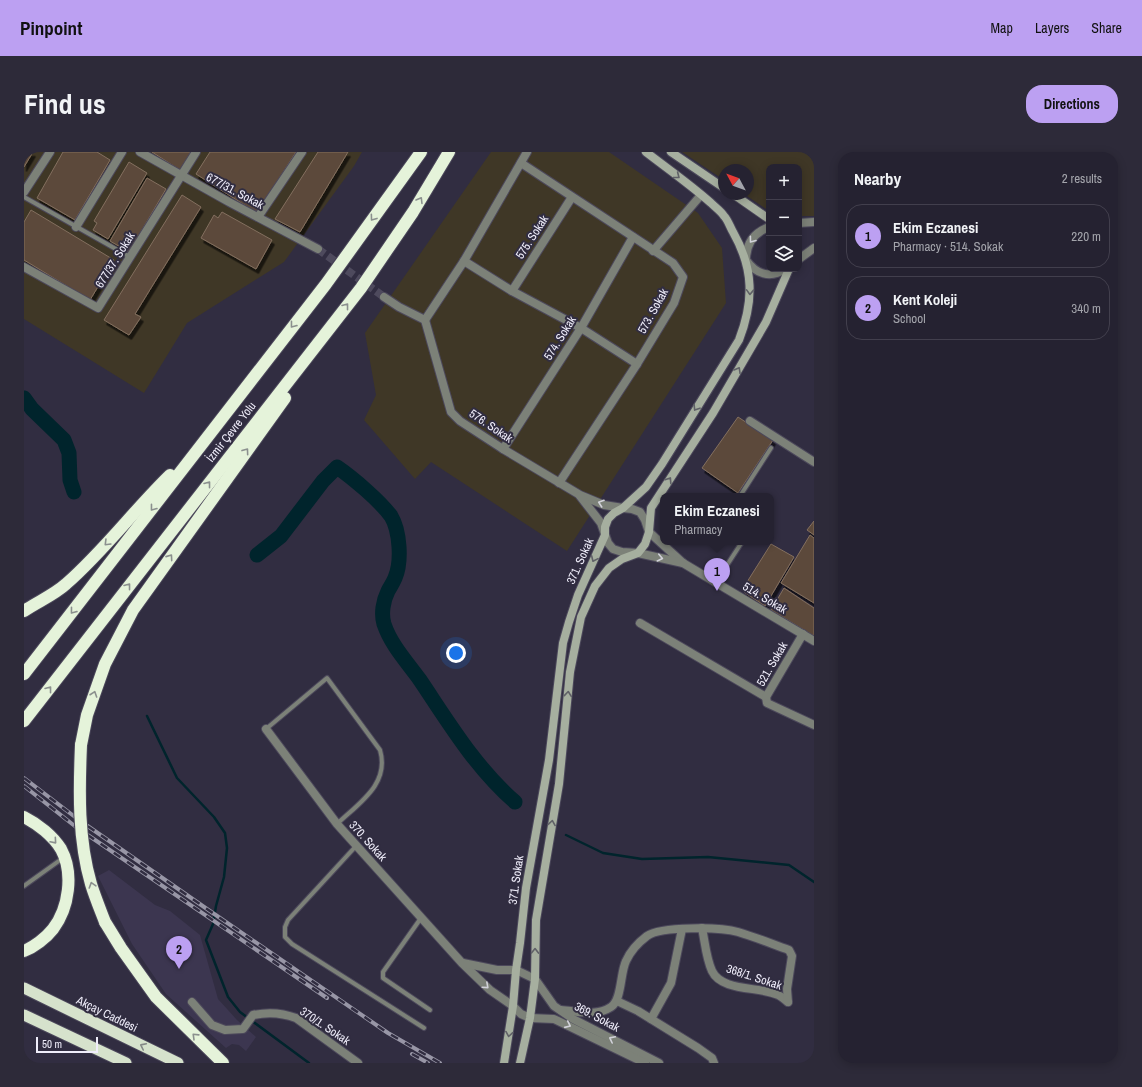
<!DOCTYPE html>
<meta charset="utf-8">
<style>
body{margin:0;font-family:"Archivo Narrow",sans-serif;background:#2d2a39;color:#f1f3f6}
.controls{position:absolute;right:12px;top:12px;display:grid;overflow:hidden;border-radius:8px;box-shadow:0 2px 10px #0003}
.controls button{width:36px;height:36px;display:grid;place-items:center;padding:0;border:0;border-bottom:1px solid #423f4d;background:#252231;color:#f1f3f6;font:20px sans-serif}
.compass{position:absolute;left:694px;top:12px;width:36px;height:36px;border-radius:50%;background:#252231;box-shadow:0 2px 10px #0003;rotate:311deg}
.scale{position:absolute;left:12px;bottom:10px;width:62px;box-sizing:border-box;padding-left:4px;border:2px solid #efedfa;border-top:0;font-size:11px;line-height:14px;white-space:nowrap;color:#efedfa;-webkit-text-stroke:3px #312d41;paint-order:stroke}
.you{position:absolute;left:432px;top:501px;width:14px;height:14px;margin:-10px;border:3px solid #fff;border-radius:50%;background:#1a73e8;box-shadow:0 0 0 6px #1a73e833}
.badge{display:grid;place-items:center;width:26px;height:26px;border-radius:50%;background:#bca0f2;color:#111;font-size:13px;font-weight:700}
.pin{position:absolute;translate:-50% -33px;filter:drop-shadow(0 1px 2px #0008)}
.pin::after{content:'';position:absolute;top:21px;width:14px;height:12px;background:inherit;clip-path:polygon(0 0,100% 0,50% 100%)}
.popup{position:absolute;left:636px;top:341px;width:114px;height:52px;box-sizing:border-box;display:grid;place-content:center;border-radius:8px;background:#252231;filter:drop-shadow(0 1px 3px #0005);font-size:13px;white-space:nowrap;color:#a3a4ab}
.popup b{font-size:15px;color:#f1f3f6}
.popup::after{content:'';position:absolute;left:50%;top:100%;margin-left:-8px;border:8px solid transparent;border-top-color:#252231}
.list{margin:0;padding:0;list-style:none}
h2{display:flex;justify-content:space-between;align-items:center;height:52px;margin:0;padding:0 16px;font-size:17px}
h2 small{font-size:13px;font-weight:400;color:#a3a4ab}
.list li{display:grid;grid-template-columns:26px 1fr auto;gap:12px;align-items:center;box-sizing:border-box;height:64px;margin:0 8px 8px;padding:0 8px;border:1px solid #423f4d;border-radius:16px}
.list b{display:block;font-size:15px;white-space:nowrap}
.list p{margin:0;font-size:13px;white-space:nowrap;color:#a3a4ab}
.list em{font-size:13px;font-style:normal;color:#a3a4ab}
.icon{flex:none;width:22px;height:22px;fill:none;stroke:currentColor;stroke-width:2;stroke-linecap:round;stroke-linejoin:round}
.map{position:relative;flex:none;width:790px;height:911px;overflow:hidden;border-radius:16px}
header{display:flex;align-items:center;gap:24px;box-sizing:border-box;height:56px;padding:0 20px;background:#bca0f2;color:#111}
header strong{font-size:19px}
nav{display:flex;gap:22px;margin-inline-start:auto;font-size:14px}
.intro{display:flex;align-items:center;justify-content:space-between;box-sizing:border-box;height:96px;padding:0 24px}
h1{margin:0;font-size:28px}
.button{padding:10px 18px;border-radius:16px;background:#bca0f2;color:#111;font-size:14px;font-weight:700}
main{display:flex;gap:24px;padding:0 24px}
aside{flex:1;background:#252231;border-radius:16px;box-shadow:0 2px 10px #0003}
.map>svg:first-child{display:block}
</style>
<header>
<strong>Pinpoint</strong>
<nav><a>Map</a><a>Layers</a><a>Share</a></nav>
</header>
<div class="intro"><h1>Find us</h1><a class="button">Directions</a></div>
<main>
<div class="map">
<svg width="790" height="911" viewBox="0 0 790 911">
<defs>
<filter id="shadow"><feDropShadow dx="2.5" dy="4.5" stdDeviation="0" flood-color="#0009"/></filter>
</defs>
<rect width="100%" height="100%" fill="#312d41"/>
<path fill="#3c3650" d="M85,718L131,753L146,759L176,783L194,847L213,868L232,885L222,899L215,893L208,892L202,896L142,842L108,792L74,724Z"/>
<g fill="#3f3726">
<path d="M0,0H338L330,14L260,110L163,171L120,241L0,167Z"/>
<path d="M467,0H585L674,61L698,96L702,151L543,399L407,310L391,327L340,268L352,243L341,181Z"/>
<path d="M658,0H790V64H775V15H745V59L720,42H724V18H700V28Z"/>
</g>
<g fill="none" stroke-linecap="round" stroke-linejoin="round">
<g stroke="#00242c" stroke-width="2.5">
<path d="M123,564L153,626L190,665L201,681L203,696L200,725L192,754L189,772L182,788L204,845L216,860L285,911"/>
<path d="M542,683L579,701L618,707L684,705L765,713L790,730"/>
</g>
<g stroke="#00242c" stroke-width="15">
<path d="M0,246L8,257L40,288L45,301L46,328L50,340"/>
<path d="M233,403L257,384L299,329L313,315C329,326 356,349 367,364C376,379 378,410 371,426C369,431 366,435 364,439C359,449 357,462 360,472C367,493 383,510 396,528C425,571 451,615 491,650"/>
</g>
</g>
<g fill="#5c493a" stroke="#836f5f" filter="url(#shadow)">
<path d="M0,0H9L0,15Z"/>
<path d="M39,0H73L86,8L51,68L13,46Z"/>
<path d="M128,0H167L156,18Z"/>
<path d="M186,0H272L233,61L172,22Z"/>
<path d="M294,0H324L276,80L251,67Z"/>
<path d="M105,10L123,21L84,87L69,78L73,71L70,69Z"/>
<path d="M123,26L142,37L105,100L86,89Z"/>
<path d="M158,43L177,55L111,162L117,165L105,183L80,168Z"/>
<path d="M7,58L90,108L66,148L0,108V70Z"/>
<path d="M198,60L248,88L232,117L177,86L190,63L194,66Z"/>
<path d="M714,265L749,288L714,341L678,316Z"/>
<path d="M790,369V383L783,378Z"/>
<path d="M786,383L790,386V451L757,431Z"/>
<path d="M747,392L770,405L741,454L720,440L723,430Z"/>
<path d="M760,436L790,456V484L747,458Z"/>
</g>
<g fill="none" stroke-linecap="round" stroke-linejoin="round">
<path stroke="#4e4a5d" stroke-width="8" stroke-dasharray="8 4" stroke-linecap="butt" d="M294,97L360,145"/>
<defs>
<g id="service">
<path d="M0,45L106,105"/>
<path d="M716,344L747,296"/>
<path d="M692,430L718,390"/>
<path d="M242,577L303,526L356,598C366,632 335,651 313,672"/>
<path d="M332,694L264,768L261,775V785L268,792L400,876"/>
<path d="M0,734L39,706"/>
<path d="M397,766L359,820V826L406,858"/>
</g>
<g id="minor">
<path d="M116,0L205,50L294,97"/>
<path d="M497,11L649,111L659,125L650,151L613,212L535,331"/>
<path d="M234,65L278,0"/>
<path d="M52,75L98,0"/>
<path d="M629,99L677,43"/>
<path d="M440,109L488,139L557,176L613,212"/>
<path d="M0,115L74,156L172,0"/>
<path d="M488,139L548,45"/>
<path d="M401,168L440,109L503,0"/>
<path d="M726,269L790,310"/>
<path d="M479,297L557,176L609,85"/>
<path d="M616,471L742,545"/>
<path d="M779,482L742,545L743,551L790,573"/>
<path d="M242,577L313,672L438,811L466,838L489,854"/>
<path d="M678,776C681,790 682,806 688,819C698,840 736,834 754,843C757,844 761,848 764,850"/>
<path d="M439,811L473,818H492"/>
<path d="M593,849L614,859L674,896L688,906L690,911"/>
<path d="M168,850L188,873L201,878L219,877L229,863C243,860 259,861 272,866L334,911"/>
<path d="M537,858C553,859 572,865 587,855C598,848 596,821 602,809C606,800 615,790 623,784C637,774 697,775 714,780C731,785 748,792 765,798L768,804L763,837L764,850"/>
<path d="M627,867L647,831L658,777"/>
</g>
<g id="tertiary">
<path d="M0,40L26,0"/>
<path d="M775,71L790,70"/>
<path d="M745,75C729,81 722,92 722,108C732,122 746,127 761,117"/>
<path d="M775,107L790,96"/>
<path d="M360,145L375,155L401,168L427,260L436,269L479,297L556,343L580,353L599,356L608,357L616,360L621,368L625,380L659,411L790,489"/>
<path d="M556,344L577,371L584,391L589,397L598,400L614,401L659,411"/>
<path d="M492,818L511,827L530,854L549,867L635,911"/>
<path d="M489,854L497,862L506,866L530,867L621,911"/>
</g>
<g id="secondary">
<path d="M647,0L700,36"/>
<path d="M709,42L745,67"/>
<path d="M480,911L489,854L492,818L496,791L502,736L525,608L539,491L545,470L554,443L581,383V375L584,367L590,361L599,356L622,335L638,312L715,188C730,149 730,117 709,80C706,75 704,68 700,64C697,59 691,55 687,51C667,33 644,17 622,0"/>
<path d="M496,911L506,866L511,827L512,768L535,632L546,520L557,465L571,434L585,416L598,407L614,401L621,392L625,380L627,356L689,261L742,170L765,117"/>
</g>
<g id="trunk">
<path d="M0,836L154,911"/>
<path d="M0,863L102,911"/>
</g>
<g id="motorway">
<path d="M0,459C13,450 30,443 42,432C80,399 110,358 146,323"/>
<path d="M0,522L302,132L397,0"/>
<path d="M0,569L337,136L389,60L425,0"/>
<path d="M57,593L63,563L81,512L109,458L261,246"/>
<path d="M0,665C14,672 29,684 37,697C50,721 45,756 29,777C22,786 10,795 0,799"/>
<path d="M81,770L97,796L132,845L199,911"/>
</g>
</defs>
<use href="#service" stroke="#4c485b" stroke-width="6"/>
<use href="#minor" stroke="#4c485b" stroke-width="10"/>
<use href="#tertiary" stroke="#4c485b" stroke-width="10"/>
<use href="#secondary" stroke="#4c485b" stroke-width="10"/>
<use href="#trunk" stroke="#4c485b" stroke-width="13"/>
<use href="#motorway" stroke="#4c485b" stroke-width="14"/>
<use href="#service" stroke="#7c8178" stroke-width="4"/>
<use href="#minor" stroke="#7c8178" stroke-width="8"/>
<use href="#tertiary" stroke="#7c8178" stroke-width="8"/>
<use href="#secondary" stroke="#a6af9f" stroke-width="8"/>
<use href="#trunk" stroke="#d6e2cc" stroke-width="11"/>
<use href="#motorway" stroke="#e5f3da" stroke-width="12"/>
<defs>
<g id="rail">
<path d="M0,626L55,668L183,757L364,881L416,911"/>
<path d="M0,634L52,675L303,846"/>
<path d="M388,902L404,911"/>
</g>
</defs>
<use href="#rail" stroke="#9896a6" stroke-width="4"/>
<use href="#rail" stroke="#312d41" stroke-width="2.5" stroke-dasharray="8" stroke-linecap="butt"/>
<defs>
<path id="motorway-bridge" d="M57,593C55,640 54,687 67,732C71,745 76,757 81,770"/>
</defs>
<use href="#motorway-bridge" stroke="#4c485b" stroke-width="14" stroke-linecap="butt"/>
<use href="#motorway-bridge" stroke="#e5f3da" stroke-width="12"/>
</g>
<defs><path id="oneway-chevron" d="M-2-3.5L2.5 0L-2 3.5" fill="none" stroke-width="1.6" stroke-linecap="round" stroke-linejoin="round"/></defs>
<g stroke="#606167">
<use href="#oneway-chevron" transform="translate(653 24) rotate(38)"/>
<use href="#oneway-chevron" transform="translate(726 140) rotate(92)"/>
<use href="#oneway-chevron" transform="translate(714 218) rotate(-60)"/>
<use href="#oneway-chevron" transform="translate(672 256) rotate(122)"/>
<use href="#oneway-chevron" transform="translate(645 328) rotate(-57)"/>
<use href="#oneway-chevron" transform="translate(570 407) rotate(114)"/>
<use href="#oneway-chevron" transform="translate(544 542) rotate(-84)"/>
<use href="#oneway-chevron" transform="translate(528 671) rotate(-81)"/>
<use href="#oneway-chevron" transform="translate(511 799) rotate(-89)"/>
<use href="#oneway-chevron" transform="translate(485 882) rotate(99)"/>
</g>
<g stroke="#8b908e">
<use href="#oneway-chevron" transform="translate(396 48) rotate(-59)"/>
<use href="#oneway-chevron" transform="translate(349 66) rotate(126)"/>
<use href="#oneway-chevron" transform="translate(322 154) rotate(-52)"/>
<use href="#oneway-chevron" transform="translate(269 173) rotate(128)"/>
<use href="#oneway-chevron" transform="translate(222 299) rotate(-54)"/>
<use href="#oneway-chevron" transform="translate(184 332) rotate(-52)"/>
<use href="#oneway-chevron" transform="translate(129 356) rotate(128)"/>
<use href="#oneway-chevron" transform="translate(83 391) rotate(135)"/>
<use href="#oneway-chevron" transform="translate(146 405) rotate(-55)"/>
<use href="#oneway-chevron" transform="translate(104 434) rotate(-52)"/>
<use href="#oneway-chevron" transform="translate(49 459) rotate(128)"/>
<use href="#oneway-chevron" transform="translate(25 537) rotate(-52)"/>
<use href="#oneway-chevron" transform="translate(70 542) rotate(-71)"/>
<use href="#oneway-chevron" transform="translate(30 689) rotate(49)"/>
<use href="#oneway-chevron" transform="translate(68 733) rotate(-107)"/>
<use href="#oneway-chevron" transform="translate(171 884) rotate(-136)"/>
</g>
<g stroke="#d2d2da">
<use href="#oneway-chevron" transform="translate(728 88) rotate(127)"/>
<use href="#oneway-chevron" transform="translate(577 351) rotate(-161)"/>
<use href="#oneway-chevron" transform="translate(636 406) rotate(13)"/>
<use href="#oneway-chevron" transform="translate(462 834) rotate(42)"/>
<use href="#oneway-chevron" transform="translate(544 873) rotate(24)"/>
<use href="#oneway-chevron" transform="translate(588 887) rotate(-153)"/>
</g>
<use stroke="#848886" href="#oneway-chevron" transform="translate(119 894) rotate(-154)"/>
<g text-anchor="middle" stroke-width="4" stroke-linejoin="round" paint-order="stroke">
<g font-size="12" fill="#efedfa" stroke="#312d41">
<text transform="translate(211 39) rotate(28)" y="4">677/31. Sokak</text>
<text transform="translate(508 85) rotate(-57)" y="4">575. Sokak</text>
<text transform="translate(91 108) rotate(-58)" y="4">677/37. Sokak</text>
<text transform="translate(629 159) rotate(-61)" y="4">573. Sokak</text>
<text transform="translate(536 186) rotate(-58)" y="4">574. Sokak</text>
<text transform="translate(467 274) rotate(34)" y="4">576. Sokak</text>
<text transform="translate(207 280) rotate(-52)" y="4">İzmir Çevre Yolu</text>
<text transform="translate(556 409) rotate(-66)" y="4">371. Sokak</text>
<text transform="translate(741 446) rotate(31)" y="4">514. Sokak</text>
<text transform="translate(748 512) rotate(-60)" y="4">521. Sokak</text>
<text transform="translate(344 689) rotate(48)" y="4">370. Sokak</text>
<text transform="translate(492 728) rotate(-82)" y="4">371. Sokak</text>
<text transform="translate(730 825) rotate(18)" y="4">368/1. Sokak</text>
<text transform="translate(83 862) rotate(26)" y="4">Akçay Caddesi</text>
<text transform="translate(573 865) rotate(28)" y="4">369. Sokak</text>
<text transform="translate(301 874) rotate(34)" y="4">370/1. Sokak</text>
</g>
</g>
</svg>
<div class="controls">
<button>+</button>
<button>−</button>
<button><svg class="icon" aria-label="layers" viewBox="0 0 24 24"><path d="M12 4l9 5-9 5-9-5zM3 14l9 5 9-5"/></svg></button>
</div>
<svg class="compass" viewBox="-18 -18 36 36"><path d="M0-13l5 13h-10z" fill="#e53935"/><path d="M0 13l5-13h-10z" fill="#a3a4ab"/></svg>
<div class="scale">50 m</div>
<div class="you"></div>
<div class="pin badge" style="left:693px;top:439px">1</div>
<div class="popup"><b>Ekim Eczanesi</b>Pharmacy</div>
<div class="pin badge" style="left:155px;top:817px">2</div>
</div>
<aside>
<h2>Nearby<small>2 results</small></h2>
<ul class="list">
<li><span class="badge">1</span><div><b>Ekim Eczanesi</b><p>Pharmacy · 514. Sokak</p></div><em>220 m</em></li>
<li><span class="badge">2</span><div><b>Kent Koleji</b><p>School</p></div><em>340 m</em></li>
</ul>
</aside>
</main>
